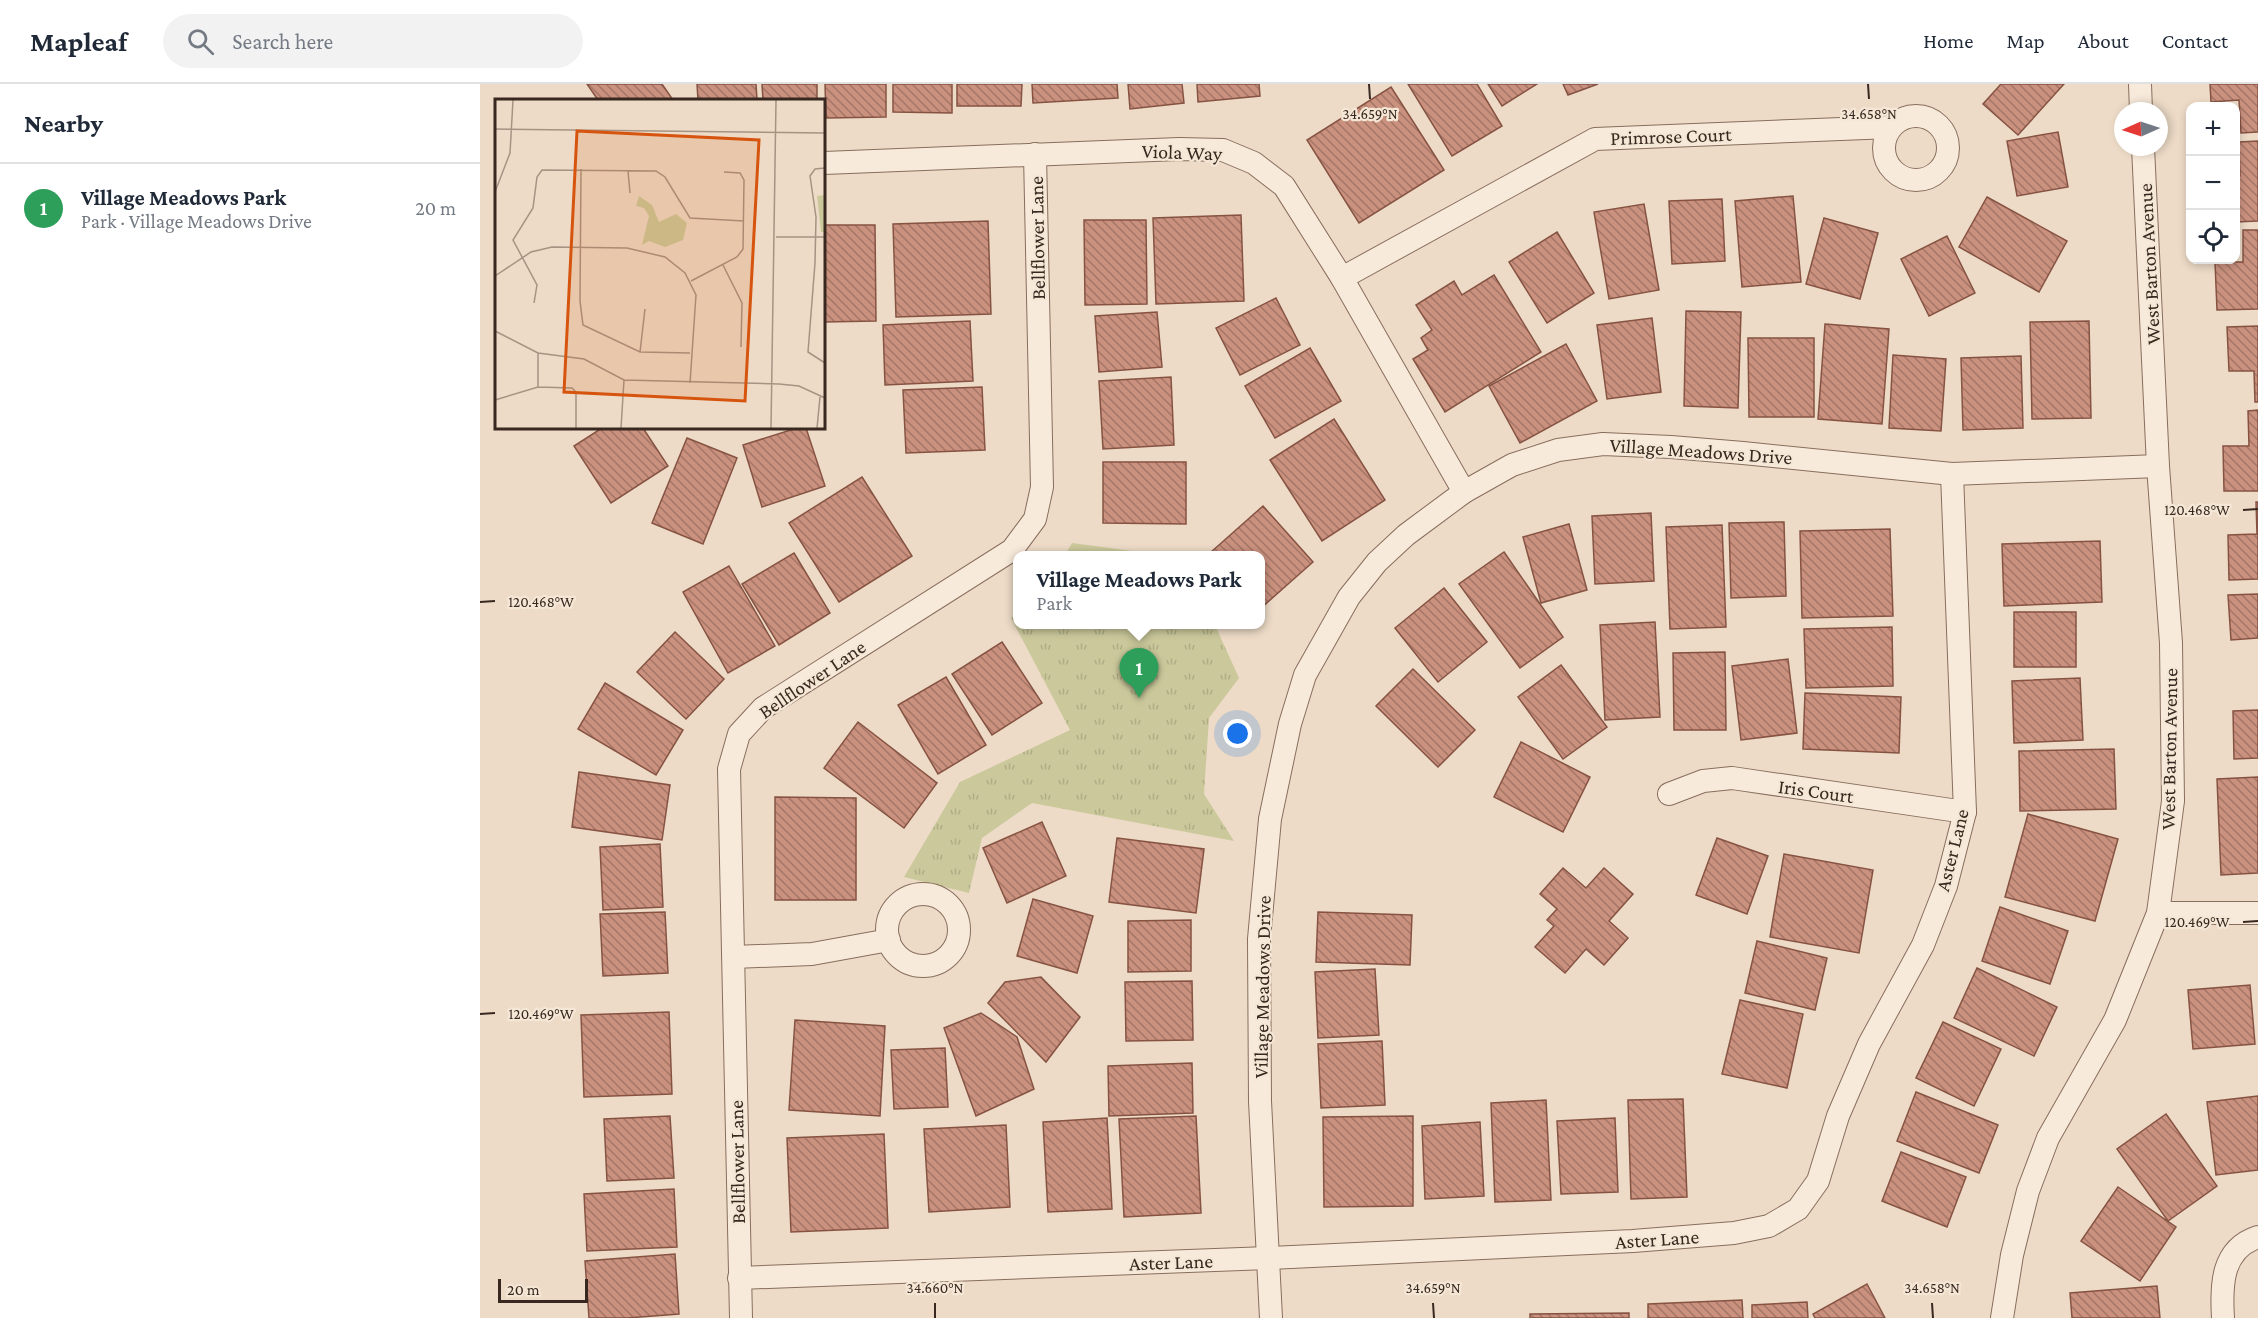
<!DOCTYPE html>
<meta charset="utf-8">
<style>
body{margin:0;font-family:"Crimson Pro",serif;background:#f2f2f3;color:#1f2937}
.controls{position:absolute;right:18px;top:18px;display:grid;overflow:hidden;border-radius:12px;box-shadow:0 3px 9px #0003}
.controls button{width:54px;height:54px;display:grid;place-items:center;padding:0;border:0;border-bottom:2px solid #e0e1e3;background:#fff;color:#1f2937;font:30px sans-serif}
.compass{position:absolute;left:1634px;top:18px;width:54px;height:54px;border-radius:50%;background:#fff;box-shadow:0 3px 9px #0003;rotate:267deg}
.scale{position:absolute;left:18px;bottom:15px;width:90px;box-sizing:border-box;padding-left:6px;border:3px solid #392820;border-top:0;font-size:16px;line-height:21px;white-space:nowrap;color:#392820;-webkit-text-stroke:4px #f5e7d6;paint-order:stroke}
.you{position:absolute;left:758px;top:650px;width:21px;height:21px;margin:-15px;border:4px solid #fff;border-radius:50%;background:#1a73e8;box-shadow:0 0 0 9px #1a73e833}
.badge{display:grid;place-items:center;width:39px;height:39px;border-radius:50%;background:#0f766e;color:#fff;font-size:20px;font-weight:700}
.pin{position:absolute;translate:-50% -50px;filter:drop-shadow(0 2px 3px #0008)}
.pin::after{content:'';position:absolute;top:32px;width:21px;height:18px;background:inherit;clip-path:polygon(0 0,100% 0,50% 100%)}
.popup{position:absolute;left:533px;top:467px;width:252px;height:78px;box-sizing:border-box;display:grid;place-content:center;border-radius:12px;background:#fff;filter:drop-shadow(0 2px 4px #0005);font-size:20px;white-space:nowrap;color:#747a83}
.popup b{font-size:22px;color:#1f2937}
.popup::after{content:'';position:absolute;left:50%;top:100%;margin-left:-12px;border:12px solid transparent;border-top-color:#fff}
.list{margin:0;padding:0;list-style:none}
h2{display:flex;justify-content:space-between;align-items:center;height:78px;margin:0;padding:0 24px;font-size:26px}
h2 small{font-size:20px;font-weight:400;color:#747a83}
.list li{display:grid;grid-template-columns:39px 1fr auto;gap:18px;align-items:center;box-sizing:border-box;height:90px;padding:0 24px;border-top:2px solid #e0e1e3}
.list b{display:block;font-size:22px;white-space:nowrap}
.list p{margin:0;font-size:20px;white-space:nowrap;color:#747a83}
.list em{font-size:20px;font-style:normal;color:#747a83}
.icon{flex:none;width:33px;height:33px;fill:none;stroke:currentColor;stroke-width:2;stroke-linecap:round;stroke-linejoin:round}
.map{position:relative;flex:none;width:1778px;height:1234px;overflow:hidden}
header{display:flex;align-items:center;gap:36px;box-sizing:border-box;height:84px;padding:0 30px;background:#fff;border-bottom:2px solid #e0e1e3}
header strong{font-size:28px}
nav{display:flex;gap:33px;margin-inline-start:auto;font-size:21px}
.search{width:420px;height:54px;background:#f2f2f3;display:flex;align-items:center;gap:15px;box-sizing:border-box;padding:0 21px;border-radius:33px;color:#747a83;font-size:22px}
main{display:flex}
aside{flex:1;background:#fff}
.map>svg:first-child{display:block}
</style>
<header>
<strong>Mapleaf</strong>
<div class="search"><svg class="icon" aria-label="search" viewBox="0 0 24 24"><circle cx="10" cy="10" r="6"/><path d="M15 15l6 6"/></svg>Search here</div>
<nav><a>Home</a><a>Map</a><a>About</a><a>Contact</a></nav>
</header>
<main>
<aside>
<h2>Nearby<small></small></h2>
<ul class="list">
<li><span class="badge" style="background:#2e9e5b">1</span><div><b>Village Meadows Park</b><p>Park · Village Meadows Drive</p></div><em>20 m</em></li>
</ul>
</aside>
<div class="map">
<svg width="1778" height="1234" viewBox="0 0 1778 1234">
<defs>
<pattern id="park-tufts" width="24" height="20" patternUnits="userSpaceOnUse" patternTransform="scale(1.5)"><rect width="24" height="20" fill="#cbc99b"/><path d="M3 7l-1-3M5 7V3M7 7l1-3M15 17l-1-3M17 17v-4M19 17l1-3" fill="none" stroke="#afad85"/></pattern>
<pattern id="building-back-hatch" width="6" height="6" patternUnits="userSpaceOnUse" patternTransform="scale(1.5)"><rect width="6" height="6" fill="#ca917e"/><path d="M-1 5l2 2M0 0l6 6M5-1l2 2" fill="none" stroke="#a57667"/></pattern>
</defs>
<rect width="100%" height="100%" fill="#eddbc7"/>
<g fill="url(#park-tufts)">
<path d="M592,459L682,471H585Z"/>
<path d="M537,529L538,540L735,541L759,594L729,634L724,710L754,757L552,719L502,754L489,809L424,793L480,698L590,646L531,534Z"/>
</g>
<g fill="url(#building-back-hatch)" stroke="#865343" stroke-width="1.5">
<path d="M107,0H182L193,16H118Z"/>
<path d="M217,0H276L277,16H218Z"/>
<path d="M282,0H337V16H283Z"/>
<path d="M345,0H406V33L346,34Z"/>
<path d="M413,0H472V29L413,28Z"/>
<path d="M477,0H542L541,22H477Z"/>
<path d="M552,0H637L638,14L553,19Z"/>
<path d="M648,0H702L704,19L650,25Z"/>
<path d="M717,0H779L780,12L718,18Z"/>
<path d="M928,0H997L1022,42L972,72Z"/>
<path d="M1008,0H1057L1022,22Z"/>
<path d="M1083,0H1118L1088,11Z"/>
<path d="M1521,0H1584L1538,51L1503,20Z"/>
<path d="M1730,0H1778V48L1761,49L1759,16L1731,18Z"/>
<path d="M911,3L964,86L879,139L827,56Z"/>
<path d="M1578,48L1588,103L1537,112L1527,57Z"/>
<path d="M1778,57V137L1756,138V92H1760L1759,58Z"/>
<path d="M1313,112L1321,198L1262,203L1255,117Z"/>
<path d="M1507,113L1587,157L1559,208L1479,163Z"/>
<path d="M1242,115L1245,177L1192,180L1189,117Z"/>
<path d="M1164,120L1179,206L1129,215L1114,128Z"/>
<path d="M761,131L764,217L676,220L673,134Z"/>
<path d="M1344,134L1398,149L1380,215L1326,200Z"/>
<path d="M604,136H666L667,220L605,221Z"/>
<path d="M508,137L511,230L416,233L413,140Z"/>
<path d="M344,141H395L396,237L344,238Z"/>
<path d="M1763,146H1778V225L1737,226L1735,178H1763Z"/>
<path d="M1077,148L1114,209L1067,239L1029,178Z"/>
<path d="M1467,152L1495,209L1449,232L1421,175Z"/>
<path d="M1014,191L1061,268L965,328L933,275L948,266L941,254L952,246L936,221L974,197L982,211Z"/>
<path d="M796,214L820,261L760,291L736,244Z"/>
<path d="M1206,227L1261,228L1258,324L1204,322Z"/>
<path d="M677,228L682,283L619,288L615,232Z"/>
<path d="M1172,234L1181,308L1127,315L1117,241Z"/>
<path d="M490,237L493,297L405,301L403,241Z"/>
<path d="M1609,237L1611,334L1552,335L1550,238Z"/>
<path d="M1345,240L1409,245L1402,340L1338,335Z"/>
<path d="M1778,242V318H1775L1774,287H1749L1747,243Z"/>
<path d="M1268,254H1334V333H1269Z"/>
<path d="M1086,260L1117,317L1040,359L1009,302Z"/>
<path d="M830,264L861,317L795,354L765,302Z"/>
<path d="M1413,271L1466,275L1461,347L1409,344Z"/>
<path d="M1541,272L1543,344L1483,346L1481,274Z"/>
<path d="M691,293L694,361L623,365L619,297Z"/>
<path d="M502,303L505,366L426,369L423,306Z"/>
<path d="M1778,326V407H1744L1743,362H1769L1768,327Z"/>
<path d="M854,335L905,416L842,457L790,376Z"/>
<path d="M122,344H163L188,382L131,419L94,362Z"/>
<path d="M317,344H326L345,402L282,423L263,361Z"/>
<path d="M207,354L257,374L223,460L172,439Z"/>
<path d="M623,378H706V440L623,439Z"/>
<path d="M382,393L432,472L359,518L309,439Z"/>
<path d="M1776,418H1778V495L1749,496L1748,451L1777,450Z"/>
<path d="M783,422L833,478L781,524L780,472H734L731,468Z"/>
<path d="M1171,429L1174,497L1115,500L1112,432Z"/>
<path d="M1304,438L1306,512L1251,514L1249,439Z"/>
<path d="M1089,440L1107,506L1061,519L1043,453Z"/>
<path d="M1242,441L1246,543L1190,545L1186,443Z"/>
<path d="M1410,445L1413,532L1322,534L1320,447Z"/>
<path d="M1620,457L1622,518L1524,522L1522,460Z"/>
<path d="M1024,468L1083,553L1040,584L979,500Z"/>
<path d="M314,469L350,529L299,561L262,500Z"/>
<path d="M249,482L295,562L248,589L203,508Z"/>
<path d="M964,504L1007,558L958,598L915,544Z"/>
<path d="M1778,510V554L1751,556L1748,511Z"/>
<rect x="1534" y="528" width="62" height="55"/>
<path d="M1175,538L1180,633L1125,636L1120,541Z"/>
<path d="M1412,543L1413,602L1326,604L1324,545Z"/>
<path d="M195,548L244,595L206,635L157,588Z"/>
<path d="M522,558L562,619L512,651L472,590Z"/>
<path d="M1245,568L1246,646H1194L1193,569Z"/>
<path d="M1308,575L1317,649L1261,656L1252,582Z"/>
<path d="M1081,581L1127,643L1083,675L1038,613Z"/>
<path d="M933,585L995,646L958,683L896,622Z"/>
<path d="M466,593L506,661L458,690L418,621Z"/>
<path d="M1600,594L1603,656L1534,659L1532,597Z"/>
<path d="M125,599L203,646L176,691L98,645Z"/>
<path d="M1325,609L1421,613L1419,669L1323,665Z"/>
<path d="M1778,626V674L1754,675L1753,627Z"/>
<path d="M378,638L457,699L424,744L344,684Z"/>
<path d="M1041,658L1110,693L1083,748L1014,713Z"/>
<path d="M1634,665L1636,725L1540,727L1539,667Z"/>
<path d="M99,688L190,701L182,756L92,743Z"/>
<path d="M1778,693V789L1741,791L1737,695Z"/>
<path d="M295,713L376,714V816H295Z"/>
<path d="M1548,730L1638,755L1615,837L1525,813Z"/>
<path d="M562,738L586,792L527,819L503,764Z"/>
<path d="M637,754L724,765L716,829L629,818Z"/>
<path d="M1237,754L1288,772L1267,830L1216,811Z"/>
<path d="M180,760L183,823L123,826L120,763Z"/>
<path d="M1304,770L1393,786L1379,869L1290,853Z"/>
<path d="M1083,784L1106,804L1124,784L1153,810L1129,837L1148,854L1124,881L1106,865L1085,889L1055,863L1074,842L1067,836L1077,825L1060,810Z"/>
<path d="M553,815L613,832L597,889L537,872Z"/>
<path d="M1520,823L1588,847L1570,900L1502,877Z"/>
<path d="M185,828L188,889L123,892L120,830Z"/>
<path d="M838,828L932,831L930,881L836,878Z"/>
<path d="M711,836V887L648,888V837Z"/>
<path d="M1277,857L1347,874L1335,926L1265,909Z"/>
<path d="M1497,884L1577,923L1554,972L1474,934Z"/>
<path d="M895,885L899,951L838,954L835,888Z"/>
<path d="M561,893L600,933L566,978L508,919L525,898Z"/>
<path d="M712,897L713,956L646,957L645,898Z"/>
<path d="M1770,901L1775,960L1713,965L1708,906Z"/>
<path d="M1260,916L1323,930L1307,1004L1242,990Z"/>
<path d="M189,928L192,1010L104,1013L101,931Z"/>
<path d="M501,929L537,953L554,1005L496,1032L464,944Z"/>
<path d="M315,936L405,942L400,1032L309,1026Z"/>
<path d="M1463,938L1521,965L1494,1022L1436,994Z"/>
<path d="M902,957L905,1021L841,1024L838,960Z"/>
<path d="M465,964L468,1023L414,1025L411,966Z"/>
<path d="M712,979L713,1029L629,1032L628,982Z"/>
<path d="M1436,1008L1518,1041L1499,1089L1417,1057Z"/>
<path d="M1778,1012V1086L1736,1091L1727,1018Z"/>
<path d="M1203,1015L1207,1113L1151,1115L1148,1016Z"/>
<path d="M1066,1016L1071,1116L1015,1118L1011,1019Z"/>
<path d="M1686,1030L1737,1102L1688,1137L1637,1065Z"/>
<path d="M190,1032L194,1094L127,1097L124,1035Z"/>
<path d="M716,1032L721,1129L644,1133L639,1035Z"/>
<path d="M933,1032V1122L844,1123L843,1033Z"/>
<path d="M627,1034L632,1125L568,1128L563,1038Z"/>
<path d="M1135,1034L1138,1108L1081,1110L1077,1037Z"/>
<path d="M1000,1038L1004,1112L945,1115L942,1042Z"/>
<path d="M526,1041L530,1123L449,1128L444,1045Z"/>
<path d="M404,1050L408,1144L311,1148L307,1054Z"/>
<path d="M1421,1068L1486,1093L1467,1143L1402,1117Z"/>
<path d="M1638,1103L1696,1143L1660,1197L1601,1157Z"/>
<path d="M194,1105L197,1163L107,1167L104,1110Z"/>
<path d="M195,1170L199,1230L147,1234H109L105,1177Z"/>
<path d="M1387,1200L1405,1234H1335L1333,1230Z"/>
<path d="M1677,1202L1680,1234H1592L1590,1209Z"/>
<path d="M1262,1216L1263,1234H1168V1220Z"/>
<path d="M1327,1218L1328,1234H1272V1221Z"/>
<path d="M1149,1229V1234H1050V1230Z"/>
</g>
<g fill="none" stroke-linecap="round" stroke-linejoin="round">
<defs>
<g id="street">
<path d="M1660,0L1661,27"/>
<circle cx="1436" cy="64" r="32"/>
<path d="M344,79L699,65L743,66L774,79L804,102L862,194L984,408"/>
<path d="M862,194L1115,55L1411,43"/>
<path d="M1189,710L1223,697L1252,694L1485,728"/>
<circle cx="443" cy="846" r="36"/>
<path d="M1678,829H1778"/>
<path d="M254,873L332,870L409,856"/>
<path d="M259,1194L788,1174L1153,1157L1254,1149L1289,1142L1318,1125L1338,1097L1358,1032L1389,960L1443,861L1466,802L1485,728L1472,390"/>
<path d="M261,1234L249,685L259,650L283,624L532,466L555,435L562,403L555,70"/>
<path d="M791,1234L780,1017L779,855L790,735L810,640L825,591L869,513L897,478L926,451L984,408L1032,381L1078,366L1123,360L1191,363L1263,369L1472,390L1678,382"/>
<path d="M1522,1234L1532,1171L1548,1107L1568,1054L1635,936L1678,829L1693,717L1691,559L1678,382L1663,63"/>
<path d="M1743,1234C1741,1202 1741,1165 1778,1153"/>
</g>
</defs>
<use href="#street" stroke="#886d5d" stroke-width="24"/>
<use href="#street" stroke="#f8eada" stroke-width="22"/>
</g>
<path fill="none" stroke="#392820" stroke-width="2" d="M889,0L890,15M1388,0L1389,15M1763,426L1778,425M0,518L15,517M1763,838L1778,837M0,930L15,929M455,1219V1234M953,1219L954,1234M1452,1219L1453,1234"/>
<g text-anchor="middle" stroke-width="4.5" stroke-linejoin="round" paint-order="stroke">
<g font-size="20" fill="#392820" stroke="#f5e7d6">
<text transform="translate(1191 52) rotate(-2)" y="7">Primrose Court</text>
<text transform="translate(702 68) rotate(2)" y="7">Viola Way</text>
<text transform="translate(557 154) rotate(-91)" y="7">Bellflower Lane</text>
<text transform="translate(1669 180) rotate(-93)" y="7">West Barton Avenue</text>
<text transform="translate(1221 367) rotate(4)" y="7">Village Meadows Drive</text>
<text transform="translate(332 595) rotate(-34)" y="7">Bellflower Lane</text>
<text transform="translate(1689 665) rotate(-89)" y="7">West Barton Avenue</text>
<text transform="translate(1336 707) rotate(8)" y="7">Iris Court</text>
<text transform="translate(1472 766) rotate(-76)" y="7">Aster Lane</text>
<text transform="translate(782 903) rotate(-89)" y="7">Village Meadows Drive</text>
<text transform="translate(257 1078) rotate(-91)" y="7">Bellflower Lane</text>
<text transform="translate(1177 1155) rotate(-4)" y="7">Aster Lane</text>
<text transform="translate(691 1178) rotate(-2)" y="7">Aster Lane</text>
</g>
</g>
<g transform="translate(15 15)">
<rect width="330" height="330" fill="#eddbc7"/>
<path d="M330,96V133H326L322,97ZM144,97L157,106L164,123L181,115L192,124L188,141L170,148L154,142L147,146L154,117L149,109L141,107Z" fill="#cbc99b"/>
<path fill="none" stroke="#a59384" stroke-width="1.5" d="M0,30L330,34M330,69L320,70L315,77L321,118L320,164L313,253L330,264M86,70L85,202L88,226L145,253L195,254M133,72L135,94M0,93L15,54L18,1M281,138H330M228,166L247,204L246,248M0,177L36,153L57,148L132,149L170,158L190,174L201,196L195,284M196,182L242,158L248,150L249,81L245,74L229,73M39,204L42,186L18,141L38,109L42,78L47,71L161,72L170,78L195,119L249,122M0,232L43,254L89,260L129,281L284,285L304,287L330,299M145,253L150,210M43,288V254M0,301L43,288L77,289L81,293V329M126,329L129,281M276,329L281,1M322,329L325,298"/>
<path fill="#d6540e" fill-opacity="0.15" stroke="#d6540e" stroke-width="3" d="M82,32L264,41L250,302L69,293Z"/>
<rect width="330" height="330" fill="none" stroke="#392820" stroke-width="3"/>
</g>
<g font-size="15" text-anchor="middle" fill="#392820" stroke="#f5e7d6" stroke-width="4.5" stroke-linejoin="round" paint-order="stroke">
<text x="890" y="35">34.659°N</text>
<text x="1389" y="35">34.658°N</text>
<text x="1717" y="431">120.468°W</text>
<text x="61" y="523">120.468°W</text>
<text x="1717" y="843">120.469°W</text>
<text x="61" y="935">120.469°W</text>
<text x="455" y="1209">34.660°N</text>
<text x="953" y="1209">34.659°N</text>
<text x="1452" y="1209">34.658°N</text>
</g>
</svg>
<div class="controls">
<button>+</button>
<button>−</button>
<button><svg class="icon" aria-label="locate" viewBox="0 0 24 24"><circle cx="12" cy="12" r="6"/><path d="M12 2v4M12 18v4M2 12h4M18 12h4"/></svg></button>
</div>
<svg class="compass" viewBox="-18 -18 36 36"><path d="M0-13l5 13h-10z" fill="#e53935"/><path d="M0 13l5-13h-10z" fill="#747a83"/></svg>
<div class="scale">20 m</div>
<div class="you"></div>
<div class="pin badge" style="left:659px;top:614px;background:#2e9e5b">1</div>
<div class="popup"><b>Village Meadows Park</b>Park</div>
</div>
</main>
